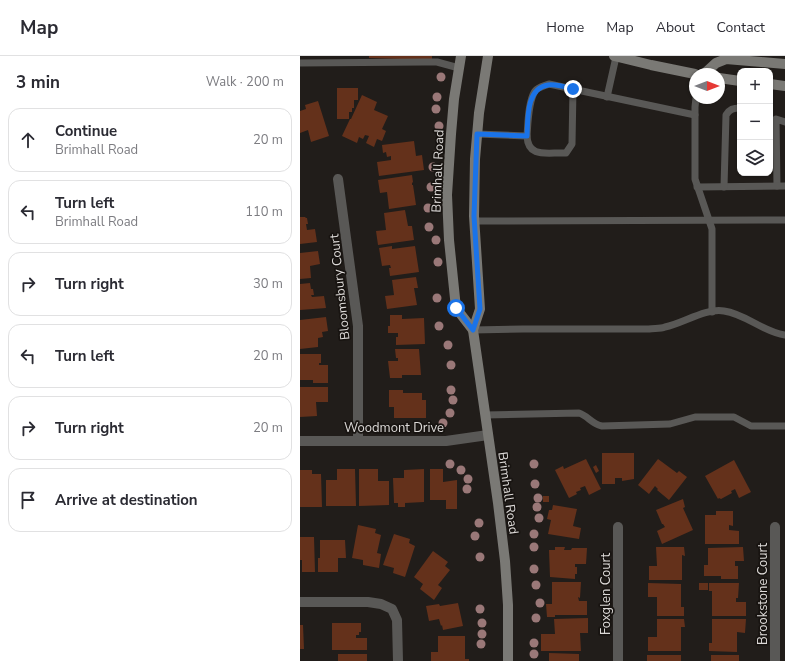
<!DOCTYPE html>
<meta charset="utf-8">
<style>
body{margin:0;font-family:"Nunito Sans",sans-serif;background:#f2f2f3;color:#2b2b33}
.controls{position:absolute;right:12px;top:12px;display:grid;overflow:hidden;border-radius:8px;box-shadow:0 1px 3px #0004}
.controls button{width:36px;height:36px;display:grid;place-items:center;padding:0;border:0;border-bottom:1px solid #e1e1e2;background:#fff;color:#2b2b33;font:20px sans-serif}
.compass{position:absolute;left:389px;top:12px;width:36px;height:36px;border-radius:50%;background:#fff;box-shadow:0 1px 3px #0004;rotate:90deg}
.stop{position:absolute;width:12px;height:12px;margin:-9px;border:3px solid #1a73e8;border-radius:50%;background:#fff}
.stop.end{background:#1a73e8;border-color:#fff;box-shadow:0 1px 4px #0008}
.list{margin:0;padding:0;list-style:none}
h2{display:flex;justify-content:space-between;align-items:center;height:52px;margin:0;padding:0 16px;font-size:17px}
h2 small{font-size:13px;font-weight:400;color:#7c7c81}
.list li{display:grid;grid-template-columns:26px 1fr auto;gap:12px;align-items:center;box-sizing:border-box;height:64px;margin:0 8px 8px;padding:0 8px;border:1px solid #e1e1e2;border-radius:12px}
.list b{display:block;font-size:15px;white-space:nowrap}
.list p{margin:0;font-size:13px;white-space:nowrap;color:#7c7c81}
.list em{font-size:13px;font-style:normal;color:#7c7c81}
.icon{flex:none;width:22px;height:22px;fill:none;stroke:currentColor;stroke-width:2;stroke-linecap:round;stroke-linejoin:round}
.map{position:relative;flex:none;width:485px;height:605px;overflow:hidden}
header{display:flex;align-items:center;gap:24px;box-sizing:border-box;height:56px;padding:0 20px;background:#fff;border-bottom:1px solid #e1e1e2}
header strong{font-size:19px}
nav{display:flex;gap:22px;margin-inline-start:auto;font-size:14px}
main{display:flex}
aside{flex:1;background:#fff}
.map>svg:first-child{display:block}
</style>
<header>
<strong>Map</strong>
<nav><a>Home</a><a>Map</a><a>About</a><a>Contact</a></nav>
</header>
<main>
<aside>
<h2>3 min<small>Walk · 200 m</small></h2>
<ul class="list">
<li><svg class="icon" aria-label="ahead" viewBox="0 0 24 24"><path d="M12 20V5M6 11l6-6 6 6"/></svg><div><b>Continue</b><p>Brimhall Road</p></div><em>20 m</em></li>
<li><svg class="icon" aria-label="left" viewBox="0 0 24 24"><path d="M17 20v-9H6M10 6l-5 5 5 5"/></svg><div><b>Turn left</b><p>Brimhall Road</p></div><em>110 m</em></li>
<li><svg class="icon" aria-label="right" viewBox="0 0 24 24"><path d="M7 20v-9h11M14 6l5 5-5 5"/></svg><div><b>Turn right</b></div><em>30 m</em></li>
<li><svg class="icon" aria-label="left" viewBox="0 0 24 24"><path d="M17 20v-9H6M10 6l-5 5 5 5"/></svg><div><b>Turn left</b></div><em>20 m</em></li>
<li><svg class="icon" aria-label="right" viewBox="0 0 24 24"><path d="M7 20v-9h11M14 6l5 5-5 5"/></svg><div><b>Turn right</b></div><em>20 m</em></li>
<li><svg class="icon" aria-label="arrive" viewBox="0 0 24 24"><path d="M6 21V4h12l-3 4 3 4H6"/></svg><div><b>Arrive at destination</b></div></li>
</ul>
</aside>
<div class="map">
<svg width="485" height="605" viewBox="0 0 485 605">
<rect width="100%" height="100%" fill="#211d1a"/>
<g fill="#64311b">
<path d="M69,0H132V4L69,2Z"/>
<path d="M37,32H58V44H54V52H52V56H49V63H37Z"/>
<path d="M62,39L77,46L74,54L88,60L82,73L86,75L82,85L77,83L74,91L66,87L69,80L65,79L63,83L59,81L57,87L42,80L50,63H51Z"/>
<path d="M18,45L29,80L11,86L8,74L0,77V55L6,53L5,49Z"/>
<path d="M114,85L116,100L122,99L124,114L79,120L77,106L91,104V100L87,101L86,96L83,97L82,89Z"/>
<path d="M112,119L113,126L112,127V129H113L116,149L89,153L87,136L80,137L78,124Z"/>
<path d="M105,154L108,170H112L114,184L78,189L76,175L86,174L84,157Z"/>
<path d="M0,161H5L6,162H7L8,168H6L7,174L15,173L17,186L0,188Z"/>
<path d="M92,190V193L115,190L119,216L90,220L89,212H91L90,209L82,210L79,192Z"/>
<path d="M18,195L20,208L10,210L11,222L0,223V197Z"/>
<path d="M116,221L118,232H114L117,249L87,253L85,240L94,239L92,224Z"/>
<path d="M10,227L11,233H13L14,239H11L12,241L24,240L26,252L0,254V228Z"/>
<path d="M90,259H102V263L124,262L125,288L96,289V281H98V277H88V270H90Z"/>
<path d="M26,261L28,275L22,276L23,281L18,282V291L0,293V264Z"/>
<path d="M95,293H119L121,319H102V322H90L88,305H98V302H96Z"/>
<path d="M0,298H21V307H19V309H28V327H13V324H0Z"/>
<path d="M0,331H28V346H16L17,360L0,361Z"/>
<path d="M89,334H103V337H122V344H126V362H94V351H89Z"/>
<path d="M302,397H334V423L322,425V422H315V428H302Z"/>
<path d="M286,403L301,433L289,439L285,430L280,432L281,434L276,436L277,438L269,442L255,414L263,410L264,413Z"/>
<path d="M358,403L377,417L379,415L387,421L369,444L357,434L358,433L355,430L349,438L338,429Z"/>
<path d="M434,404L451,436L439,442L435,433L431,435L432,437L421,443L419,442L418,443L405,420Z"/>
<path d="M296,409L299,415L296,417L293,411Z"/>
<path d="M37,413H55L56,450H26V424H37Z"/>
<path d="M59,413H78V425H89V449L59,450Z"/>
<path d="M124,413V446L105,447V451H98V447H94L93,422H104V414Z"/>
<path d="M130,413H143V426L157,424V453H146V444H130Z"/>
<path d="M0,414H12V418H21L22,451H0Z"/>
<rect x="243" y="440" width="6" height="6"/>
<path d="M383,443L385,451L383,452L393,474L362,488L357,475L365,471L363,468H362L356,454Z"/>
<path d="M253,449L277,453L273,470L281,472L279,483L248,478L251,464L247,463L249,454H252Z"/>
<path d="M416,455H433V470L429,469V474L439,475V488H405V459H416Z"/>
<path d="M58,469L76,473L75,477L81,479L77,497L81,498L79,512L63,509V504L52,502Z"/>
<path d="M94,478L110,483L109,487L115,490L105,521L93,517L94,512L83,509Z"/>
<path d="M0,481H14L15,516H2V504H0Z"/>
<path d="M20,484H45L46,502H38V516H18V502H20Z"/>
<path d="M255,491H265L264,494H271L272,492H287L286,508H275V511H277V518H275V523L250,521L249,494H255Z"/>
<path d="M356,491H384L385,500L382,499V524H349V510H357Z"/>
<path d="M443,491L444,505H435V510H438V523H421V520H404V509H408V492Z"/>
<path d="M133,495L148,506L145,510L150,514L138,529L142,532L134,544L120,533L123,528L114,521Z"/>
<path d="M252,526H281L280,542L278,541L279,545H287V559H255V561H247L246,548H252Z"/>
<path d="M348,527L381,528V551H384V560H357V541H348Z"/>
<rect x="399" y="527" width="9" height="7"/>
<path d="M409,527H439L438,542H436V546H446V560H412V535H409Z"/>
<path d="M158,547L163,570L143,574L142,569L141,570L139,563L129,565L126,550L139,548L140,550Z"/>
<path d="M288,562V577H280L281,595H241V578H255L254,563Z"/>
<path d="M357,563H384L385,571H381V595H348V581H357Z"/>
<path d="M412,563H446L445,577L437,576V596L409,595V587H412Z"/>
<path d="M32,567H61V576H59V579H56V582H67V594H32Z"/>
<path d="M0,569H3L4,593H0Z"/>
<path d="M138,580H165V603H169V605H131V596H138Z"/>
<path d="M249,597L279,598V605H249Z"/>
<rect x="38" y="598" width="29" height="7"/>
<rect x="347" y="599" width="34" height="6"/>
<rect x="411" y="599" width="28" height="6"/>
</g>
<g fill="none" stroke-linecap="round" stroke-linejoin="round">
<g stroke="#595856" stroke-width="7">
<path d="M0,7L124,6H137L159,12"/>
<path d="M307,41L316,1"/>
<path d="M396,42L395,51V123L412,173V256"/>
<path d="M177,78L227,80C228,68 228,46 235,35C238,31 244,30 249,28L395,59"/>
<path d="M227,80C228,103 248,96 266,97L272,88L273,33"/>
<path d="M477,130L476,63L485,66"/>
<path d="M397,131L485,130"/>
<path d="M424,131L426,59C430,53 433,52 440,52"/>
<path d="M174,165L485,164"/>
<path d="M173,274L223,273H349C354,272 360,273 365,271C384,267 405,252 424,255C446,258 463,276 485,279"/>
<path d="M185,359L279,357C288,360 292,368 302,370L370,368L395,361H434L451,370H485"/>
</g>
<g stroke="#595856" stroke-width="10">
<path d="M38,123L58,270V385"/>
<path d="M0,385H146L188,379"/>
<path d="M0,546H68L81,548L92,553L97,564L98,605"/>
<path d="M318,605V471"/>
<path d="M475,605V471"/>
</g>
<g stroke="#7a7975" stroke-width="10">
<path d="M161,0L154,43L151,78L147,139L149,184L156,252L173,274"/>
<path d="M188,0L179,57L175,103L174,160L180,253L173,274L198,447L205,505L208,549V605"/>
<path d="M314,0L351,9L395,18"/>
<path d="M404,18L416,7L426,3L485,8"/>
<path d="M419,22L440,25"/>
<path d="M470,28L485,30"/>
</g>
</g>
<g fill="#9a7878">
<circle cx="141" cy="21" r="4.5"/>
<circle cx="137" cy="41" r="4.5"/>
<circle cx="136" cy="53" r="4.5"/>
<circle cx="139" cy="70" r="4.5"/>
<circle cx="137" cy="98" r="4.5"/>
<circle cx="133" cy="111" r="4.5"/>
<circle cx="131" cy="131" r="4.5"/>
<circle cx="128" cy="152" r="4.5"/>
<circle cx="129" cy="171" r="4.5"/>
<circle cx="136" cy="184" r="4.5"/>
<circle cx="138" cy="206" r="4.5"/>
<circle cx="137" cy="242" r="4.5"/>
<circle cx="139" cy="270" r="4.5"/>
<circle cx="148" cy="289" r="4.5"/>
<circle cx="151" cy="309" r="4.5"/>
<circle cx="151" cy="334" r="4.5"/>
<circle cx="153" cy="344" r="4.5"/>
<circle cx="150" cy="357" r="4.5"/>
<circle cx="143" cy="367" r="4.5"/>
<circle cx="150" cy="408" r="4.5"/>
<circle cx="234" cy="408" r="4.5"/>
<circle cx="161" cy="414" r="4.5"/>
<circle cx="168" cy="423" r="4.5"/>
<circle cx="235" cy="428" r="4.5"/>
<circle cx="167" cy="433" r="4.5"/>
<circle cx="238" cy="442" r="4.5"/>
<circle cx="237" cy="451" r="4.5"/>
<circle cx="239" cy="462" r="4.5"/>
<circle cx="179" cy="467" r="4.5"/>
<circle cx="234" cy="478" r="4.5"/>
<circle cx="175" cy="480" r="4.5"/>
<circle cx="234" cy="491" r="4.5"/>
<circle cx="180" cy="501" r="4.5"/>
<circle cx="234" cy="513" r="4.5"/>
<circle cx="236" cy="529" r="4.5"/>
<circle cx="240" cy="547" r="4.5"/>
<circle cx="180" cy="553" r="4.5"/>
<circle cx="236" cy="562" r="4.5"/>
<circle cx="182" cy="567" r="4.5"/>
<circle cx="182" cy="578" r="4.5"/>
<circle cx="234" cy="587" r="4.5"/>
<circle cx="181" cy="588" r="4.5"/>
<circle cx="234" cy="598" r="4.5"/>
</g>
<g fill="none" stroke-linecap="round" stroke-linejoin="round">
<path stroke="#1a73e8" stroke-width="5" d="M156,252L173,274L180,253L174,160L177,78L227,80C228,63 226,32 248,29C256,28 266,31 273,33"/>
</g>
<g text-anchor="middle" stroke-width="3.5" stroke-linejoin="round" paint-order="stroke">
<g font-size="13" fill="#dcd9d7" stroke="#181411">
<text transform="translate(137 115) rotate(-88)" y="5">Brimhall Road</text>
<text transform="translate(39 231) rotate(-96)" y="5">Bloomsbury Court</text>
<text x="94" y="376">Woodmont Drive</text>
<text transform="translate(209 437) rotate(82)" y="5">Brimhall Road</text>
<text transform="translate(305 538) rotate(-90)" y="5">Foxglen Court</text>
<text transform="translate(462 538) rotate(-90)" y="5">Brookstone Court</text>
</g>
</g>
</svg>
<div class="controls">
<button>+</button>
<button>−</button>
<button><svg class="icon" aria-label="layers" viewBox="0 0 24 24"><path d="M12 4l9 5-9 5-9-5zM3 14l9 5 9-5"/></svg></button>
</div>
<svg class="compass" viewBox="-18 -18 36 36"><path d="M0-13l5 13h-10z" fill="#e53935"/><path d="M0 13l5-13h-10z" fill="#7c7c81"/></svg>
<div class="stop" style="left:156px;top:252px"></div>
<div class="stop end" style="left:273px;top:33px"></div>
</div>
</main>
